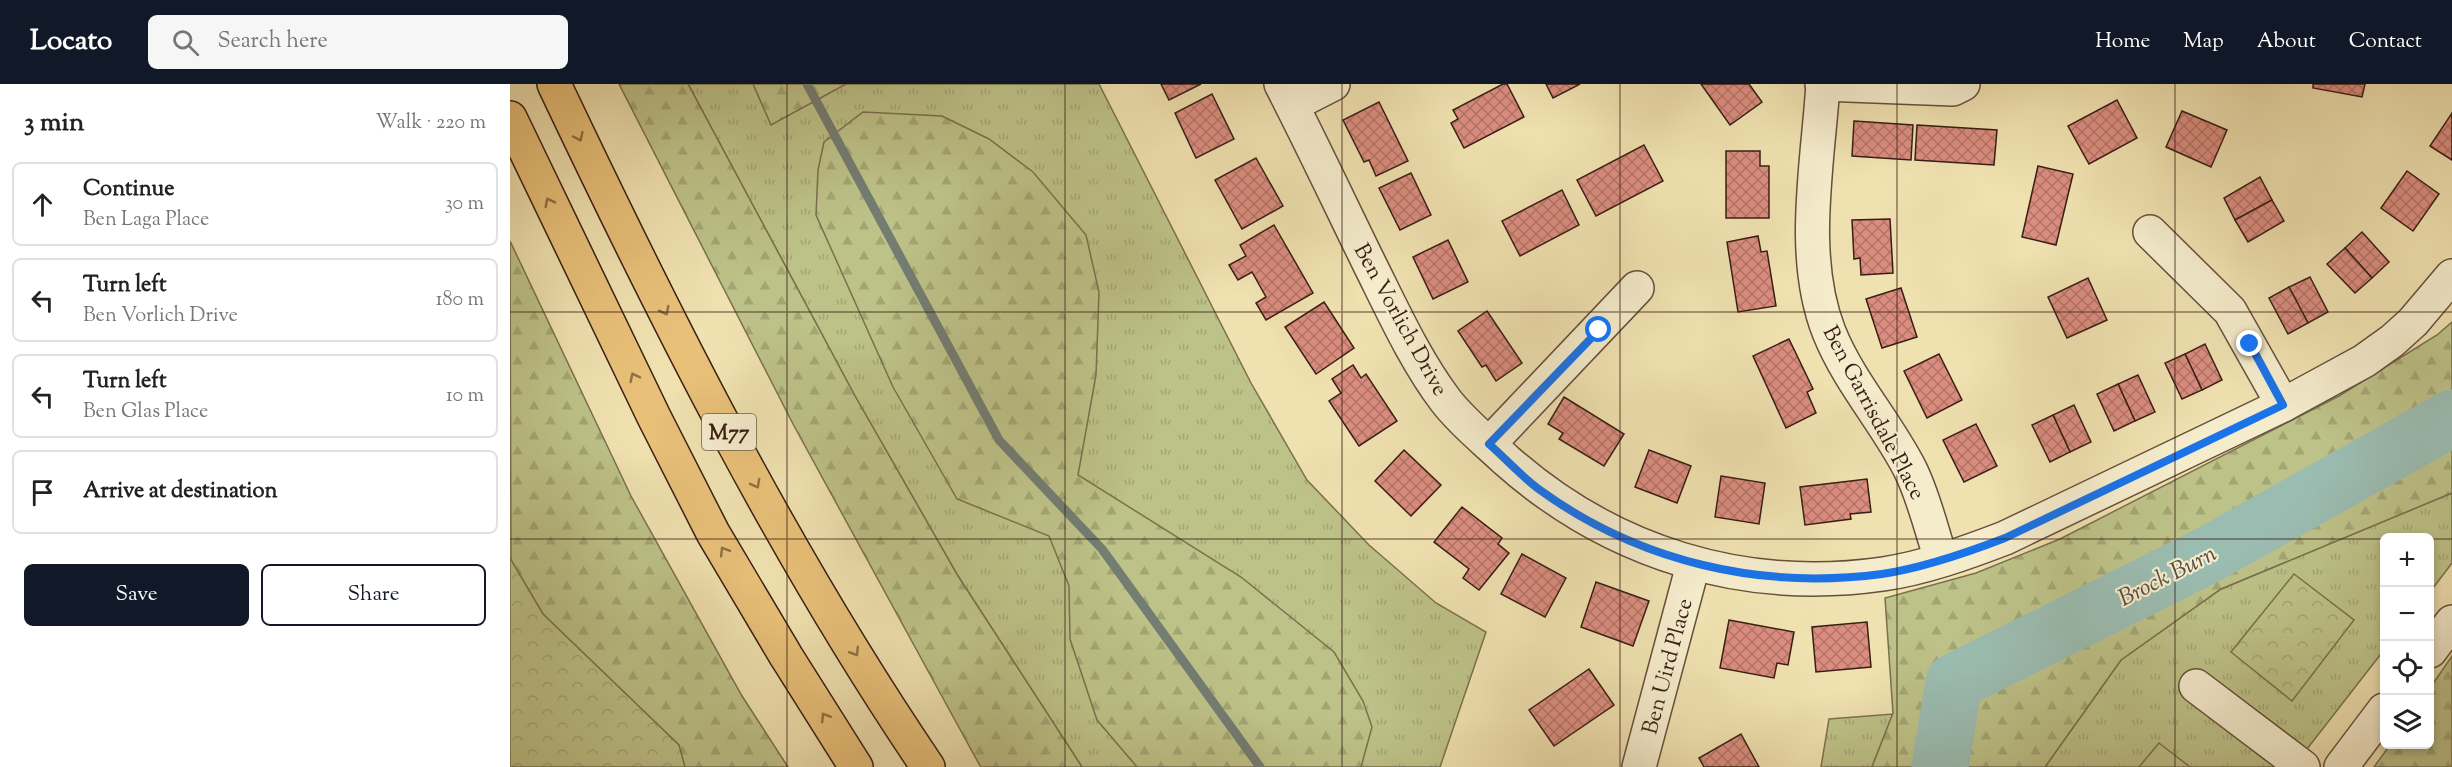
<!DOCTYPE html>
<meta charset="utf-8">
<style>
body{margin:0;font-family:"Sorts Mill Goudy",serif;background:#f6f6f6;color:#222}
.controls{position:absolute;right:18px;bottom:18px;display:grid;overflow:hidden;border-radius:9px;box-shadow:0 3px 9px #0003}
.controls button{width:54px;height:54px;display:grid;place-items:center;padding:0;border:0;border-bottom:2px solid #e0e0e0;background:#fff;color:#222;font:30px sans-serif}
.stop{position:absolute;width:18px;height:18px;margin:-14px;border:4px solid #1a73e8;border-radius:50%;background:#fff}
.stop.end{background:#1a73e8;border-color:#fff;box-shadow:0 2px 6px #0008}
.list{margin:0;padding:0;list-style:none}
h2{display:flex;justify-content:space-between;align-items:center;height:78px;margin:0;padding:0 24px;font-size:26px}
h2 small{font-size:20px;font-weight:400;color:#767676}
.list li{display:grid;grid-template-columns:39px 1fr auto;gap:18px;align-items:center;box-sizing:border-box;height:84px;margin:0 12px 12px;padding:0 12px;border:2px solid #e0e0e0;border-radius:9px}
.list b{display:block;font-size:22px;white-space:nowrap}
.list p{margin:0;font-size:20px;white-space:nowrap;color:#767676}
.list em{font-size:20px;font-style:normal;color:#767676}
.actions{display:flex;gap:12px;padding:18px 24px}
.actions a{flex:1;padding:14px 0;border:2px solid #111827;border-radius:9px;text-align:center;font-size:21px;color:#111827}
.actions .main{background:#111827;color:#fff}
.icon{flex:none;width:33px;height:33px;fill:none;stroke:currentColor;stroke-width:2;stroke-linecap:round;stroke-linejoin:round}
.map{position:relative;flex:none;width:1942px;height:683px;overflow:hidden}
header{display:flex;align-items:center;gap:36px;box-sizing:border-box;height:84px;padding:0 30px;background:#111827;color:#fff}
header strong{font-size:28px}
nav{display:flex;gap:33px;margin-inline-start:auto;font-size:21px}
.search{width:420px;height:54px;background:#f6f6f6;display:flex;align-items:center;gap:15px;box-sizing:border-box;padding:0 21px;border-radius:9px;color:#767676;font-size:22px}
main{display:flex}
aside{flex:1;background:#fff}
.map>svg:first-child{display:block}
</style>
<header>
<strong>Locato</strong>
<div class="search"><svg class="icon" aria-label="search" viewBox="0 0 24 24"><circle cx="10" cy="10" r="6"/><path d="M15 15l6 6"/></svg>Search here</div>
<nav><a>Home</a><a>Map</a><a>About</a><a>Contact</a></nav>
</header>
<main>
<aside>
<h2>3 min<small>Walk · 220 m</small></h2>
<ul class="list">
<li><svg class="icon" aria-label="ahead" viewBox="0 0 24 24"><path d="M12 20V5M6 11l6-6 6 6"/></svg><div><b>Continue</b><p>Ben Laga Place</p></div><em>30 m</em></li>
<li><svg class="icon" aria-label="left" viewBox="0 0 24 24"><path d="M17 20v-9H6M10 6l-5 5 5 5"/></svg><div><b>Turn left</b><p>Ben Vorlich Drive</p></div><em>180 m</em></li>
<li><svg class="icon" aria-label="left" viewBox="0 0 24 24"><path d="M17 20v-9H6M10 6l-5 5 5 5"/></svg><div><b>Turn left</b><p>Ben Glas Place</p></div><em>10 m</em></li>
<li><svg class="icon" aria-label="arrive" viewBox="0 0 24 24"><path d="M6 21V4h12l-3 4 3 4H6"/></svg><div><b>Arrive at destination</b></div></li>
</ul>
<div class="actions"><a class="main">Save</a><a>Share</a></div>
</aside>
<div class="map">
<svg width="1942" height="683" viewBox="0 0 1942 683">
<defs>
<pattern id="grass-tufts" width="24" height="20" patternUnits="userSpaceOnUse" patternTransform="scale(1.5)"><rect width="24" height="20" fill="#bdc288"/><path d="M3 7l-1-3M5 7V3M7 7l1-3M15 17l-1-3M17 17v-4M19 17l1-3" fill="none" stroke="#a3a674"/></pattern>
<pattern id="forest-firs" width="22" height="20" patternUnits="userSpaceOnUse" patternTransform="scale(1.5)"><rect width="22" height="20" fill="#bdc288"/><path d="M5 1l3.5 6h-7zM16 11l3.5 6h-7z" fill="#a3a674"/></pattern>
<pattern id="park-crowns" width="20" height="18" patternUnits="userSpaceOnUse" patternTransform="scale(1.5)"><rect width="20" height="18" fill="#bdc288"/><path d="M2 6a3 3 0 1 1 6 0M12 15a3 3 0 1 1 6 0" fill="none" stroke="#a3a674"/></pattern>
<pattern id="building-cross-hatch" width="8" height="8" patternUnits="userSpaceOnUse" patternTransform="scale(1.5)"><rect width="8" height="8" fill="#db8d7f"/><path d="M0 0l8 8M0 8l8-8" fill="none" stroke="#b37367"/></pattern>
</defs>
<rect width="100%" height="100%" fill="#f0e1b0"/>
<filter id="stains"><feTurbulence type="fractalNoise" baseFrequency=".00333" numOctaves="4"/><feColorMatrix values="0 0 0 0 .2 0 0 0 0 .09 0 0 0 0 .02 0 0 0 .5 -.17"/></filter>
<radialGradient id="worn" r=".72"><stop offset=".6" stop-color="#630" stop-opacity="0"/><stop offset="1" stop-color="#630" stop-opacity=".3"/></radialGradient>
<g fill="url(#grass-tufts)" stroke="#7a704e" stroke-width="1.5">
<path d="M178,0H589L741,299L797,396L859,461L926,519L976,548L930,683H572L448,492L345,312Z"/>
<path d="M1942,409V479L1920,508V454H1874V566L1783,683H1535L1611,576L1711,505Z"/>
<path d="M1383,630L1362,683H1311L1319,635Z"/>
</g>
<g fill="url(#forest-firs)" stroke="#7a704e" stroke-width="1.5">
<path d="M109,0H178L345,312L448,492L572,683H471L469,680L283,340Z"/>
<path d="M243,0H336L261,41Z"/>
<path d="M353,28L432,32L479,55L523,88L576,151L589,208L586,291L568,391L731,493L824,568L853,617L862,643L851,683H627L587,636L560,555L559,502L539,452L447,415L383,303L306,131L308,86L314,58Z"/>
<path d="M0,157L121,412L232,612L278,683H174L33,530L1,480Z"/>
<path d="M1942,238V409L1711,505L1611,576L1535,683H1362L1383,629L1375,514L1466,489L1550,455L1829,312L1927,251Z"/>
<path d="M1942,572V683H1864L1880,661L1920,660V604Z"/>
</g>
<g fill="url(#park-crowns)" stroke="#7a704e" stroke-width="1.5">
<path d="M0,474L33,530L169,661L175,683H0Z"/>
<path d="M1784,490L1844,536L1782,617L1721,568Z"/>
</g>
<path fill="#bdc288" stroke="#7a704e" stroke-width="1.5" d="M1649,659L1680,683H1629Z"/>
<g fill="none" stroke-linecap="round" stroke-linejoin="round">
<path stroke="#737d72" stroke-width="9" d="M297,0L489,356L592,465L750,683"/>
<path stroke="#9bbcb1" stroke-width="57" d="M1430,683L1444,598L1698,471L1942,334"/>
</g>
<g fill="url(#building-cross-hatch)" stroke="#381e14" stroke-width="1.5">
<path d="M651,0H691L659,16Z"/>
<path d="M993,0H997L1014,33L954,64L941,39L948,35L943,26Z"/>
<path d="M1036,0H1070L1043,14Z"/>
<path d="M1191,0H1239L1252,18L1220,41Z"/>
<path d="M1803,0H1855L1852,13L1803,4Z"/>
<path d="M702,10L724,55L686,74L665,29Z"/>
<path d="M1607,16L1627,54L1579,80L1558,42Z"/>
<path d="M869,18L898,77L866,92L859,76L854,78L833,36Z"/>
<path d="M1672,27L1717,46L1701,83L1656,63Z"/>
<path d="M1942,29V76L1920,62Z"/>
<path d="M1344,37L1403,41L1401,76L1342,72Z"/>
<path d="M1407,41L1487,46L1484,81L1405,76Z"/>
<path d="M1134,61L1153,97L1086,132L1067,96Z"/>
<path d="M1216,67H1250V82H1259V134H1216Z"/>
<path d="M746,74L773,122L732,145L705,96Z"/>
<path d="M1528,82L1563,90L1546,161L1512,153Z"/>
<path d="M1897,87L1929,110L1903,147L1871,124Z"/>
<path d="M901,89L921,131L890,146L869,104Z"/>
<path d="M1750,93L1762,116L1725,136L1714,114Z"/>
<path d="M1052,106L1069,141L1010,172L992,137Z"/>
<path d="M1762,116L1774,137L1738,158L1725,136Z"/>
<path d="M1380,135L1383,189L1351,191L1350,174L1344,175L1342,136Z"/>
<path d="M764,141L803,209L756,236L746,219L756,213L742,188L728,196L719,181L736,172L730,161Z"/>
<path d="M1852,148L1879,178L1862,194L1835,164Z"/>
<path d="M1248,152L1251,168L1257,167L1266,222L1228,228L1217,158Z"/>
<path d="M938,156L958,198L923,215L903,173Z"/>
<path d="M1835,164L1862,194L1845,209L1817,180Z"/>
<path d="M1800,193L1818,228L1798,239L1779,203Z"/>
<path d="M1578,194L1597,236L1557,254L1538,213Z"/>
<path d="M1779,203L1798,239L1778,250L1759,214Z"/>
<path d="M1391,204L1407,253L1372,264L1356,215Z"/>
<path d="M814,218L844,264L806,290L775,243Z"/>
<path d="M977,227L1012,279L986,297L976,281L972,283L948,247Z"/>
<path d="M1279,255L1303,305L1297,308L1306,329L1276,344L1243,272Z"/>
<path d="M1695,260L1712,296L1692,306L1675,270Z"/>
<path d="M1429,270L1452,316L1417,334L1394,287Z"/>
<path d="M1675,270L1692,306L1672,315L1655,279Z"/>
<path d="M843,281L851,294L856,290L887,337L849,362L819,317L831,309L822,295Z"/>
<path d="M1628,291L1645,328L1625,337L1608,300Z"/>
<path d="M1608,300L1625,337L1604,347L1587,310Z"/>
<path d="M1054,313L1114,350L1094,382L1049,355L1053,349L1038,340Z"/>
<path d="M1564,321L1581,358L1560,368L1543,331Z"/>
<path d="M1543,331L1560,368L1540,378L1522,341Z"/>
<path d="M1466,340L1487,382L1454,398L1433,356Z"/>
<path d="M894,366L931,401L901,432L865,397Z"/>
<path d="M1139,366L1181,382L1167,419L1125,403Z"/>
<path d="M1211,392L1255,399L1249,440L1205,433Z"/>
<path d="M1357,395L1361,428L1340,430L1341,435L1295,441L1290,403Z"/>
<path d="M952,423L992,454L988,460L999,469L969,506L953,494L959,485L924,458Z"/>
<path d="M1012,470L1056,494L1035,533L991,510Z"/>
<path d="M1086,498L1139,517L1123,562L1071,543Z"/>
<path d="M1219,536L1284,548L1278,581L1267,579L1264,594L1210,584Z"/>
<path d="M1357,538L1361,583L1306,588L1302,543Z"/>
<path d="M1079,585L1104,621L1044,662L1019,626Z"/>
<path d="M1231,650L1249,683H1194L1189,674Z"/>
</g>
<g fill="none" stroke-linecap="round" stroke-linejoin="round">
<defs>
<g id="minor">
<path d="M771,0C802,60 830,120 860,181C883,227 905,276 936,317C953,339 976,357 996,376C1101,469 1233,510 1373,490C1414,484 1456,469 1495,454L1773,321L1854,277L1882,257L1903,238L1942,192"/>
<path d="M1312,0L1443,5L1453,0"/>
<path d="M1313,0C1308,79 1289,172 1319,248C1339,298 1376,338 1400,385C1414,413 1421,445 1431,475"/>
<path d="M782,21L823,0"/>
<path d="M1640,148L1720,227L1773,321"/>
<path d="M979,360L1127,204"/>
<path d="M1920,567L1942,538"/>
<path d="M1686,602L1793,683"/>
<path d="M1129,683L1183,481"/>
<path d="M1831,683L1874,626"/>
</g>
<g id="highway">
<path d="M44,0C155,234 272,468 418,683"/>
<path d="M0,34L144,333L203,449L276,572L346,683"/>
</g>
</defs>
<use href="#minor" stroke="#664f3b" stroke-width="36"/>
<use href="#highway" stroke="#381e14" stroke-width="36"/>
<use href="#minor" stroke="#f5eccc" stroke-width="33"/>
<use href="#highway" stroke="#e8c078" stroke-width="33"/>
</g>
<defs><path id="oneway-chevron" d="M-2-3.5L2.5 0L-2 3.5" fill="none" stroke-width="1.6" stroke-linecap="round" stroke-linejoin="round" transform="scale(1.5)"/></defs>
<g stroke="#906f46">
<use href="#oneway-chevron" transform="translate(69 53) rotate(65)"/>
<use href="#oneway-chevron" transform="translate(39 118) rotate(-116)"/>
<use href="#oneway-chevron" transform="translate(155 227) rotate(63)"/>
<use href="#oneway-chevron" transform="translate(124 293) rotate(-116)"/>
<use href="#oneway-chevron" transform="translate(246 400) rotate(62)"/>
<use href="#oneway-chevron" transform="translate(214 467) rotate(-121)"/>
<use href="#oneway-chevron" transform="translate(345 568) rotate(58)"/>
<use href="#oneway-chevron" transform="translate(315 633) rotate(-122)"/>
</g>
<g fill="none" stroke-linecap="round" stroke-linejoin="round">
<path stroke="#1a73e8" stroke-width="8" d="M1089,246L979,360C996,375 1012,393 1030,406C1129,478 1251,506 1372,490C1413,484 1456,469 1495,454L1773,321L1740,260"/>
</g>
<path fill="none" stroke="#381e14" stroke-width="1.5" stroke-opacity="0.55" d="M277,0V683M555,0V683M832,0V683M1110,0V683M1387,0V683M1665,0V683M0,228H1942M0,455H1874M1920,455H1942"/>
<g text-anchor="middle" stroke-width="4.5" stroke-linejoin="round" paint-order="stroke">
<rect fill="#f5eccc" stroke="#715c4b" stroke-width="1.5" x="192" y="330" width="54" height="36" rx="4.5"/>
<g font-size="21" font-weight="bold" fill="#381e14">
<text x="219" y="355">M77</text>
</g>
<g font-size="22" fill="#381e14" stroke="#f5eccc">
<text transform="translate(892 235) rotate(61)" y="8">Ben Vorlich Drive</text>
<text transform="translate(1365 328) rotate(62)" y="8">Ben Garrisdale Place</text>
<text transform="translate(1156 582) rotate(-75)" y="8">Ben Uird Place</text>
</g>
<g font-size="24" font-style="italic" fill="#564d43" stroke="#f5eccc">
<text transform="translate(1657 491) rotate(-27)" y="8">Brock Burn</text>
</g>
</g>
<rect width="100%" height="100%" filter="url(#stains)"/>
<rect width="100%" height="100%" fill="url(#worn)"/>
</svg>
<div class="controls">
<button>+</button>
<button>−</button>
<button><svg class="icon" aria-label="locate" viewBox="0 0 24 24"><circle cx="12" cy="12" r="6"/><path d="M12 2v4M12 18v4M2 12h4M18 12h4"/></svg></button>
<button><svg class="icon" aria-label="layers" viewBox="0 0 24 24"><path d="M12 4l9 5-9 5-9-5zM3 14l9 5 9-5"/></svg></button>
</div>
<div class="stop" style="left:1089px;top:246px"></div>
<div class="stop end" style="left:1740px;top:260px"></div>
</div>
</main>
